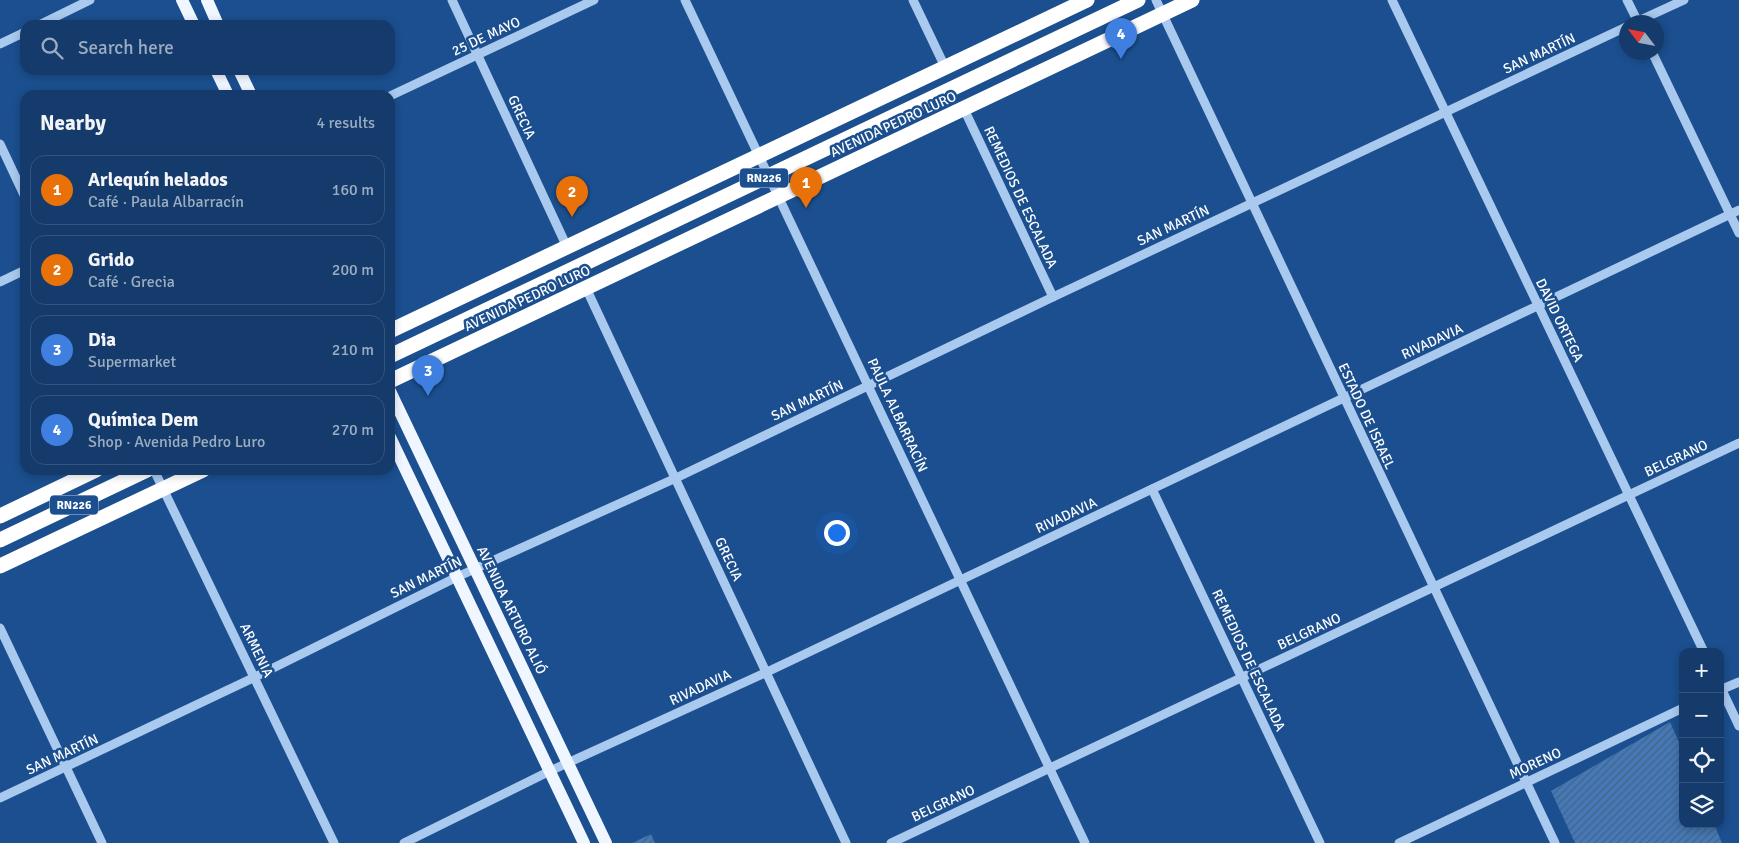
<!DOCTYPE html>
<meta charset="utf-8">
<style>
body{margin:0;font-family:Signika,sans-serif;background:#214673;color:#f1f3f6}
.controls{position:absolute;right:15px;bottom:15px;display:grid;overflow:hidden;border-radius:10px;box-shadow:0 2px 8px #0003}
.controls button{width:45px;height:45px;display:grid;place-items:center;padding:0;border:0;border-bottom:1px solid #33557e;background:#143b6b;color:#f1f3f6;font:25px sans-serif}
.compass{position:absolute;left:1619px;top:15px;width:45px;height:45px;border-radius:50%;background:#143b6b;box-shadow:0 2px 8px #0003;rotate:302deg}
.you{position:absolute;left:836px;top:532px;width:18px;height:18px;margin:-12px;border:4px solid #fff;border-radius:50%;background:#1a73e8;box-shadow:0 0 0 8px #1a73e833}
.badge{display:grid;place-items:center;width:32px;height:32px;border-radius:50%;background:#e69b98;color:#fff;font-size:16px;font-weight:700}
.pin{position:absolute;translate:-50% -41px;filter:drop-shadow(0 1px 2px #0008)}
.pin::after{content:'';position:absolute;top:26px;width:18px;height:15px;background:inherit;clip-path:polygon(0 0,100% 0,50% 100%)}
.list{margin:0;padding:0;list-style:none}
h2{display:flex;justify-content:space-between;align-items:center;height:65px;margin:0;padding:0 20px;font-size:21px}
h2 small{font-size:16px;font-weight:400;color:#9dadc1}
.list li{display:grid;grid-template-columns:32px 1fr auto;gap:15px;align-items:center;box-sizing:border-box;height:70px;margin:0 10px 10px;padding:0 10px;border:1px solid #33557e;border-radius:15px}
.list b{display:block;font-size:19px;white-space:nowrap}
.list p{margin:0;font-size:16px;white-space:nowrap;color:#9dadc1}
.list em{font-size:16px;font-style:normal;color:#9dadc1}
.icon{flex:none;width:28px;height:28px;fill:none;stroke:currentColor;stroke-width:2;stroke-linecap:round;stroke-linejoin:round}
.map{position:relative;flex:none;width:1739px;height:843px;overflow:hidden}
.search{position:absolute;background:#143b6b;box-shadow:0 2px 8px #0003;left:20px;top:20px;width:375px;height:55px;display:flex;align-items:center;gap:12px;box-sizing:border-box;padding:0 18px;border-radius:15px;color:#9dadc1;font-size:19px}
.panel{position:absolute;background:#143b6b;box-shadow:0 2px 8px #0003;left:20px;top:90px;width:375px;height:385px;border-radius:15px}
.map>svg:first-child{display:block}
</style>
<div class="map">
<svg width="1739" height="843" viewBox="0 0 1739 843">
<defs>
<pattern id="building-hatch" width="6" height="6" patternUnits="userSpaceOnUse" patternTransform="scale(1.25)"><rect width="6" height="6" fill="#4478b7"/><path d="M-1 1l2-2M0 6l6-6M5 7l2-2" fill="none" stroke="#486282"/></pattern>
</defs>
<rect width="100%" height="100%" fill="#1b4f8f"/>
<g fill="url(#building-hatch)">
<path d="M1670,722L1683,751V824H1714L1722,843H1575L1551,791Z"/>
<path d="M651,834L655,843H632Z"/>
</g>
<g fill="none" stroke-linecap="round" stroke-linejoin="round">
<g stroke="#a9c9ee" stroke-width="9">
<path d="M452,0L567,247"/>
<path d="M685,0L1085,843"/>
<path d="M913,0L945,67"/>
<path d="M1156,0L1555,843"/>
<path d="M1392,0L1704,652"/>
<path d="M1627,0L1638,22"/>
<path d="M1636,22L1684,0"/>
<path d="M39,25L90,0"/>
<path d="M0,44L25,32"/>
<path d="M1652,52L1739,233"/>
<path d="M390,96L594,0"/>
<path d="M964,109L1053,297"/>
<path d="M0,144L25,197"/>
<path d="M0,282L25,270"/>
<path d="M586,288L846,843"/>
<path d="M154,470L334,843"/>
<path d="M1152,489L1320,843"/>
<path d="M0,628L102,843"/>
<path d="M1720,686L1739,726"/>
<path d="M1720,690L1739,682"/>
<path d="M0,798L255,677L457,577L676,478L1053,297L1626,27"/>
<path d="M404,843L550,771L767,672L1739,210"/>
<path d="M891,843L1739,443"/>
<path d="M1399,843L1683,708"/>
</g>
<g stroke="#f0f6ff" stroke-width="12">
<path d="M182,0L194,25"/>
<path d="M207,0L218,25"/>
<path d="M216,70L228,95"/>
<path d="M239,70L251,95"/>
<path d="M390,391L606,843"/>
<path d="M390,437L584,843"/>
</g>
<g stroke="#fff" stroke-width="15">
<path d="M390,331L1087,0"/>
<path d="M390,356L1138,0"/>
<path d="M390,381L1192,0"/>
<path d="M0,516L96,470"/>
<path d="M0,540L147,470"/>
<path d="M0,566L203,470"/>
</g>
</g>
<g text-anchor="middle" stroke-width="5" stroke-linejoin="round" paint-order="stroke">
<g fill="#1b4f8f" stroke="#bbcadd" stroke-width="1">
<rect x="740" y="168.5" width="48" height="19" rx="4"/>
<rect x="50" y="495.5" width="48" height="19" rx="4"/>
</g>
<g font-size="12" font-weight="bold" fill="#fff">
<text x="764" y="182">RN226</text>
<text x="74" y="509">RN226</text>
</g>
<g font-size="14" fill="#fff" stroke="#1b4f8f">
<text transform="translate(486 36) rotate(-25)" y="5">25 DE MAYO</text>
<text transform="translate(1539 53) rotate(-25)" y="5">SAN MARTÍN</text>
<text transform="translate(522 117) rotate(65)" y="5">GRECIA</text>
<text transform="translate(893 124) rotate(-25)" y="5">AVENIDA PEDRO LURO</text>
<text transform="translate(1021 197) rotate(65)" y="5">REMEDIOS DE ESCALADA</text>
<text transform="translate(1173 225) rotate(-25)" y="5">SAN MARTÍN</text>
<text transform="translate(527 298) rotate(-25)" y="5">AVENIDA PEDRO LURO</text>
<text transform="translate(1560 320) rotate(64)" y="5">DAVID ORTEGA</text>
<text transform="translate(1432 341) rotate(-25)" y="5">RIVADAVIA</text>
<text transform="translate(807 400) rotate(-25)" y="5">SAN MARTÍN</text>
<text transform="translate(898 415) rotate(65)" y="5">PAULA ALBARRACÍN</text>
<text transform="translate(1367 416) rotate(65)" y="5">ESTADO DE ISRAEL</text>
<text transform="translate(1676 458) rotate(-25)" y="5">BELGRANO</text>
<text transform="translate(1066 515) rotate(-25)" y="5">RIVADAVIA</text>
<text transform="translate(729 559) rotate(65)" y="5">GRECIA</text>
<text transform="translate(426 577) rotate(-26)" y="5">SAN MARTÍN</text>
<text transform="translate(512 610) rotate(64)" y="5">AVENIDA ARTURO ALIÓ</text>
<text transform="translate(1309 631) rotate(-25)" y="5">BELGRANO</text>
<text transform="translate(257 650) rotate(64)" y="5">ARMENIA</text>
<text transform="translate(1249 660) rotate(65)" y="5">REMEDIOS DE ESCALADA</text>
<text transform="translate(700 687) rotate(-25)" y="5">RIVADAVIA</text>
<text transform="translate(62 754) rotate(-25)" y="5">SAN MARTÍN</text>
<text transform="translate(1535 763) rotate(-25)" y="5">MORENO</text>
<text transform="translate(943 803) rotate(-25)" y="5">BELGRANO</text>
</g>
</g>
</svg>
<div class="controls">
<button>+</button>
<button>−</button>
<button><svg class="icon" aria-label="locate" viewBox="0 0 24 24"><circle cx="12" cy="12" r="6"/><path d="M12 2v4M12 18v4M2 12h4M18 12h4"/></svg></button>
<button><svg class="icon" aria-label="layers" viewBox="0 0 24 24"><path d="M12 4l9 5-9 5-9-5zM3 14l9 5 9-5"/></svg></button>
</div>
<svg class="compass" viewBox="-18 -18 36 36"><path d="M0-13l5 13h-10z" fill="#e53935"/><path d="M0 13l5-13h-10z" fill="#9dadc1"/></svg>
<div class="you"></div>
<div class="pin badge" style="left:806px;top:208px;background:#e8710a">1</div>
<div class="pin badge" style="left:572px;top:217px;background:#e8710a">2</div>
<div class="pin badge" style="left:428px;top:396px;background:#3f7fe0">3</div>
<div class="pin badge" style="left:1121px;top:59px;background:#3f7fe0">4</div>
<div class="search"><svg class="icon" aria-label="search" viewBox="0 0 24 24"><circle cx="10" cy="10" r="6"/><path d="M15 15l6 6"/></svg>Search here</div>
<section class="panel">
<h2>Nearby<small>4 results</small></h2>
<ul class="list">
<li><span class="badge" style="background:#e8710a">1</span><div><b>Arlequín helados</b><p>Café · Paula Albarracín</p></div><em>160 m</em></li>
<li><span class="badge" style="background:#e8710a">2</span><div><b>Grido</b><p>Café · Grecia</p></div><em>200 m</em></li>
<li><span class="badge" style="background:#3f7fe0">3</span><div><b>Dia</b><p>Supermarket</p></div><em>210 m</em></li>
<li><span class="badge" style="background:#3f7fe0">4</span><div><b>Química Dem</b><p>Shop · Avenida Pedro Luro</p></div><em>270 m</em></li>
</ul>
</section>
</div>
